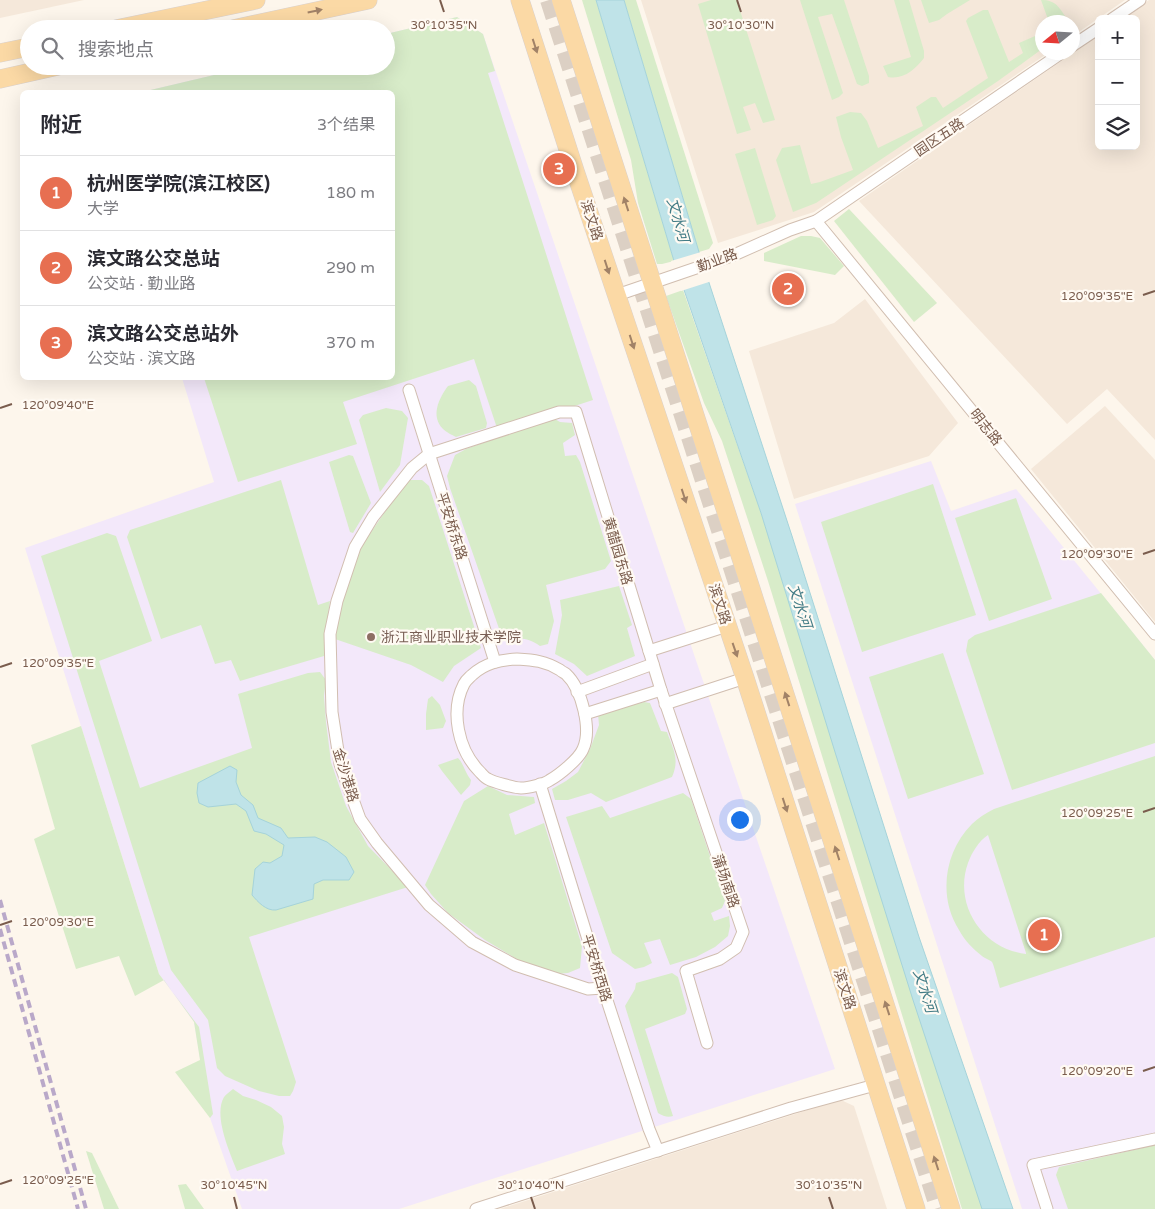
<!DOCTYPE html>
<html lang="zh">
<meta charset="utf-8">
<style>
body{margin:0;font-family:"Varela Round","Noto Sans SC",sans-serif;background:#f2f2f3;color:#2b2b33}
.controls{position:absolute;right:15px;top:15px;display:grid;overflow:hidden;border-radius:8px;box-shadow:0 5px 20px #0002}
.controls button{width:45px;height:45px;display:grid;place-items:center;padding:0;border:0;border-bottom:1px solid #e1e1e2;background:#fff;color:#2b2b33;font:25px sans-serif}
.compass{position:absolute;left:1035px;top:15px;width:45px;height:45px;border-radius:50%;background:#fff;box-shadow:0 5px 20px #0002;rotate:252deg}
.you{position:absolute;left:739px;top:819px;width:18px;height:18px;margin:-12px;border:4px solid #fff;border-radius:50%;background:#1a73e8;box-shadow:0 0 0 8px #1a73e833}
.badge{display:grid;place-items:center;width:32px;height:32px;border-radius:50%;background:#e76f51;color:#fff;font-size:16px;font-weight:700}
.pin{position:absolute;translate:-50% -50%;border:2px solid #fff;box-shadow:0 1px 5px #0006}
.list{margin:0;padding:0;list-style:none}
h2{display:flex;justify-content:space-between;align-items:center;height:65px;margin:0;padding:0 20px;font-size:21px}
h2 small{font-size:16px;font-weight:400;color:#7c7c81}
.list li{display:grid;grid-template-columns:32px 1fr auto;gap:15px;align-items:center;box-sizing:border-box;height:75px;padding:0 20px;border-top:1px solid #e1e1e2}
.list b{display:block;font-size:19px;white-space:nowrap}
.list p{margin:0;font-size:16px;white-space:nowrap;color:#7c7c81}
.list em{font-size:16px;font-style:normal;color:#7c7c81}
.icon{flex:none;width:28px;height:28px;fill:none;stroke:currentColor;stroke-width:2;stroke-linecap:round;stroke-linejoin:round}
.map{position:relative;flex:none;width:1155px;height:1209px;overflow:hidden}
.search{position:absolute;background:#fff;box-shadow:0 5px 20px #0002;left:20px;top:20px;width:375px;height:55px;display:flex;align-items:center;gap:12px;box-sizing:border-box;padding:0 18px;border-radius:28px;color:#7c7c81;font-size:19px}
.panel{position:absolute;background:#fff;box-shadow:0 5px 20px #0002;left:20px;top:90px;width:375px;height:290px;border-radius:8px}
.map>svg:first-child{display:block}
</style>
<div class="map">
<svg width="1155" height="1209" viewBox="0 0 1155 1209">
<rect width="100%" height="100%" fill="#fdf6ec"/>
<g fill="#f5e8da">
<path d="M0,0H84L0,18Z"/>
<path d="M641,0H1125L1073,36L1072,22H1042V52L1048,53L814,212L718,243Z"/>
<path d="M1149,0H1155V440L1107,389L1067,424L859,201L1099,35V146H1136V19H1122Z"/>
<path d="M865,299L958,423L929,456L794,499L749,351L834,323Z"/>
<path d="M1105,406L1155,460V622L1031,469Z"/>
<path d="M841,1100L854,1106L887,1209H500L823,1105Z"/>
</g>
<g fill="#f3e8fa">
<path d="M457,17L483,34L835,1069L399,1209H242L210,1118L194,1022L159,974L25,548L214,482L182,378H392V92H142L252,66H386V34Z"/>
<path d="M931,461L951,511L1016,489L1155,660V1209H1022L795,504Z"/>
</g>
<g fill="#d8ecc9" fill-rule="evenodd">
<path d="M582,0H596L674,261L662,264H657L638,203L631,160Z"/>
<path d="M624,0H636L713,243L709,249L699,252Z"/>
<path d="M711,0H736L737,1L775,120L763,123L755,103L743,107L751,130L737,134L698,4Z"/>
<path d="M800,0H844L869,76V83L862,86L857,84L832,14L818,17L843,93L839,97L832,100Z"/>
<path d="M894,0H909L924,51V58C915,69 904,80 888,77L883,66L911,57Z"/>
<path d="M921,0H970L947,14L939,20L929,23Z"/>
<path d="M1041,0C1057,0 1059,8 1068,20L1069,22H1049Z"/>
<path d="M983,10H988L1009,62L1023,53L1019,43L1042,33V49L998,81L816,203L793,212L776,160L782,148L800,145L811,184L820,182L853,170L841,137L836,117L850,112L861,113L867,121L878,148L923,126L916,107L931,97H936L943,108L988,78L966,21L968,18Z"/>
<path d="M457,17L483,34L495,71L488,73L593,400L498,431L474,359L343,402L357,444L238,482L204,378H392V92H142L252,66H386V34Z"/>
<path d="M755,148L776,216L773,220L757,225L735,154Z"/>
<path d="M849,209L937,303L914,322L834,221Z"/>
<path d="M801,236H811L820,238L844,266L835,275L764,261V253Z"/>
<path d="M683,290L761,513L983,1209H962L768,581L722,441L704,403L666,296Z"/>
<path d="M469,380L476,386L487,423L486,428L456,437C452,435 446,432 443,429C430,416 439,398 448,386Z"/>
<path d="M386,408L402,411L408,418L400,465L380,492L359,420L363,415Z"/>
<path d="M553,418L560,422L572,423L575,435L563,443L565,456L576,455L580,462L611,561L605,569L546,585L554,621L548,644L540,646C526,636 519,639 503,640L450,488L447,476L455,455L466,449Z"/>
<path d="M349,455L353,456L371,503L353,533L350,532L329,462Z"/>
<path d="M281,480L318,605L330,601L325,637L324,656L240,681L231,660L215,664L201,625L161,639L127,537L130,530Z"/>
<path d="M410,480H422L429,486L481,648L454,666L443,682L411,665L335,639L340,607L358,551L402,487Z"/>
<path d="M933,484L976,615L862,652L821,522Z"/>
<path d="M1016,498L1052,599L989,621L955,518Z"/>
<path d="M107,533L116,536L152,641L99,661L140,788L252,748L238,694L308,673L320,672L326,680L324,696L326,722L331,762L346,806L368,846L408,887L249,937L296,1082L293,1091L290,1096H279L259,1091L225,1076L217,1068L208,1020L171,970L41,556Z"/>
<path d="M619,586L632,625L627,628L635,656L587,676L574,664L555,654L562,615L560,600Z"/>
<path d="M1101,593L1155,660V743L1012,790L966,651L968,640L975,635Z"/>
<path d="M943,653L984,774L908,799L869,677Z"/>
<path d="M432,696L440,705L446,721L443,728L426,730V714L428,699Z"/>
<path d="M644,702L650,703L661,731L667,732C673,749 680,759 672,777L606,802L591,793L568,800H555L552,789L566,781L578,772L590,749L599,725L598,714Z"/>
<path d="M81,726L159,974L199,1027L213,1114L210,1118L175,1072L200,1060L194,1022L164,980L135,996L119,956L76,969L34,839L55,829L31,745Z"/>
<path d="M1155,756V937L1000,988C998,982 994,965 992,962C990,960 984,958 982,956C973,949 965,941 959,930C938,897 944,852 972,824C978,818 986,813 994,809ZM988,835L1026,953V954C983,949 953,905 968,863C972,852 979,841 988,835Z"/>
<path d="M458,758C464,764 465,773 471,780L470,785L461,795L442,771L438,765Z"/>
<path d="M488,786L507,795L534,797L535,803L509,814L515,835L544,823L582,946L580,968L568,973L556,974L530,967L485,940L448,913L431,894L425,885L464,801Z"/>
<path d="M683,793L691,799L725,901L722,908L711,913L714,921L729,916L730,926L728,936L715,947L696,957L670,965L660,939L644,943L652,963L644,967L635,969L612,953L566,817L602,806L610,818Z"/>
<path d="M672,973L678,977L687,1009L685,1014L645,1029L673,1116C668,1118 663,1116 658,1113L625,1006L635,989L636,983Z"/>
<path d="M233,1089L243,1096L256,1100L271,1107L282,1116L284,1127L282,1144L285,1154L237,1171C230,1153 213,1116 224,1097C226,1094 230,1092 233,1089Z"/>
<path d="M1155,1145V1209H1068L1056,1175L1059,1167Z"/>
<path d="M86,1151L92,1153L119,1209H104Z"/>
<path d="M186,1184L204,1209H185L178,1185Z"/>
</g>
<g fill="#bfe3e8" stroke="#a5d3da">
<path d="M596,0H624L699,252L792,536L919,937L1013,1209H982L913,1000L835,752L761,513L674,261Z"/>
<path d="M230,766L237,770L236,782L241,795L253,805L258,818L281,828L288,838L315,837L327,842L346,857L354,872L349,880H323L314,884L313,899L276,910C266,911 258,902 252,895L255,869L263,862L270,863L282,856L284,845L266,834L254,831L246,811L236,804L208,807L199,803L197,793L198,783Z"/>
</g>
<path fill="#fdf6ec" d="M701,252L712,281L681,291L671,261Z"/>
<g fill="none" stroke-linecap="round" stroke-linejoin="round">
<path stroke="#dcd0c4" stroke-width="18" stroke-dasharray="18 9" stroke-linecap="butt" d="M549,0L939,1209"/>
<defs>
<g id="minor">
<path d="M1112,19L1140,0"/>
<path d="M1072,46L1099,28"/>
<path d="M816,221L1155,634"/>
<path d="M617,295L734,255L790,230L816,221L1063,52"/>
<path d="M409,390L495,662"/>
<path d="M649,651L727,626"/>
<path d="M517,659C534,660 545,661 560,670C562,672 565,673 566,674C582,689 592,730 583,749C579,759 559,775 550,780C545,784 528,788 521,788C515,788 493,782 488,779C485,778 482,774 480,772C458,750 450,711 464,684C466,680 469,678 472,675C485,663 500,660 517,659Z"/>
<path d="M577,692L653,664"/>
<path d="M665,704L745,678"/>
<path d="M585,714L661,690"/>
<path d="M540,784L603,988L649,1129L658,1151"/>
<path d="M603,988L588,989L515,965L472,942L429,905L377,843L360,819L340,764L332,712L330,634L337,601L355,547L373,517L412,468L429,454L559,412H576L661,690L743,932L736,948L720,959L686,971L707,1043"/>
<path d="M476,1209L791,1108L875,1085"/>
<path d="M1047,1209L1033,1165L1155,1139"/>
</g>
<g id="primary">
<path d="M520,0L575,171L745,678L916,1209"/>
<path d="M561,0C689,404 823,805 951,1209"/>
<path d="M116,29L256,0"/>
<path d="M233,29L368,0"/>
<path d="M0,53L29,47"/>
<path d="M0,79L58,66"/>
</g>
</defs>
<use href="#minor" stroke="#d1beb0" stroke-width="13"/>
<use href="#primary" stroke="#dad1cd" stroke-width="19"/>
<use href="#minor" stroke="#fff" stroke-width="11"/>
<use href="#primary" stroke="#fbd9a5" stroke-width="18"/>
<g stroke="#b9a8c9" stroke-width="4" stroke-dasharray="8 5" stroke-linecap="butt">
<path d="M0,900L86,1209"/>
<path d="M0,929L78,1209"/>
</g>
</g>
<defs><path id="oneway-solid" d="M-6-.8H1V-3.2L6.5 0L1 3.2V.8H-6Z" transform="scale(1.25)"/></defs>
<g fill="#a18267">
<use href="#oneway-solid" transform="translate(315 11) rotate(-12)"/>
<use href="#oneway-solid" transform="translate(535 46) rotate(72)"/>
<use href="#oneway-solid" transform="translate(626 204) rotate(-108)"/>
<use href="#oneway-solid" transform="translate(607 267) rotate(72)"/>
<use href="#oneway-solid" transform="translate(632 342) rotate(72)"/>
<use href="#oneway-solid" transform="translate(684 496) rotate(72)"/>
<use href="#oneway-solid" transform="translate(735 650) rotate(71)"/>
<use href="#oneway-solid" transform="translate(787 699) rotate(-108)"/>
<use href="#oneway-solid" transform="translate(785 805) rotate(72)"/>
<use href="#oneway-solid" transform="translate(837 853) rotate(-108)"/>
<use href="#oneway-solid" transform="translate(887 1008) rotate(-108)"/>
<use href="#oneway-solid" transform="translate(936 1163) rotate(-108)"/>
</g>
<path fill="none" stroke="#7a5c4d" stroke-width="2" d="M440,0L444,12M737,0L741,12M1143,295L1155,291M0,408L12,404M1143,554L1155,550M0,667L12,663M1143,812L1155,808M0,925L12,921M1143,1071L1155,1067M0,1184L12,1180M234,1197L237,1209M531,1197L535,1209M829,1197L833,1209"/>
<circle fill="#8d6e63" stroke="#fffaf3" stroke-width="2" cx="371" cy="637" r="5"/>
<g text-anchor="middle" stroke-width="4.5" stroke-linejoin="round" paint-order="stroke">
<g font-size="14" fill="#7a5c4d" stroke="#fffaf3">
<text transform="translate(939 137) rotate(-34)" y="5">园区五路</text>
<text transform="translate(592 220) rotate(72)" y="5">滨文路</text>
<text transform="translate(717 260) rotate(-20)" y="5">勤业路</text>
<text transform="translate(986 427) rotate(51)" y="5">明志路</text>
<text transform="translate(452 526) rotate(72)" y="5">平安桥东路</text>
<text transform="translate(618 551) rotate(73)" y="5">黄醋园东路</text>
<text transform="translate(720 604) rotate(72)" y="5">滨文路</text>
<text transform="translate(346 775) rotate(73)" y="5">金沙港路</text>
<text transform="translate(726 881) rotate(71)" y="5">蒲场南路</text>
<text transform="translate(597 968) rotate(73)" y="5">平安桥西路</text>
<text transform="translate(845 989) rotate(72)" y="5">滨文路</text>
</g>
<g font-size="14" fill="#785e54" stroke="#fffaf3" text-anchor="start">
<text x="381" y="642">浙江商业职业技术学院</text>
</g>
<g font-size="15" font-style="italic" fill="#437c86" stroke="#fffaf3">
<text transform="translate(678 220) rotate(74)" y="5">文水河</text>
<text transform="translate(800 606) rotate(72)" y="5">文水河</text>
<text transform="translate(925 991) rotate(72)" y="5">文水河</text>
</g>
</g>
<g font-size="12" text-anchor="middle" fill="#7a5c4d" stroke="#fffaf3" stroke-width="4.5" stroke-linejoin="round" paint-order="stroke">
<text x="444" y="29">30°10'35"N</text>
<text x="741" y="29">30°10'30"N</text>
<text x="1097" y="300">120°09'35"E</text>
<text x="58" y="409">120°09'40"E</text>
<text x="1097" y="558">120°09'30"E</text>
<text x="58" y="667">120°09'35"E</text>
<text x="1097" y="817">120°09'25"E</text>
<text x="58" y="926">120°09'30"E</text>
<text x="1097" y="1075">120°09'20"E</text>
<text x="58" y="1184">120°09'25"E</text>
<text x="234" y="1189">30°10'45"N</text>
<text x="531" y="1189">30°10'40"N</text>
<text x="829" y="1189">30°10'35"N</text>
</g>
</svg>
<div class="controls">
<button>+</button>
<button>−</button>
<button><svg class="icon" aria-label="layers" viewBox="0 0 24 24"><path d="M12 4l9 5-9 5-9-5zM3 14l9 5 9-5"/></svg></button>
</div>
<svg class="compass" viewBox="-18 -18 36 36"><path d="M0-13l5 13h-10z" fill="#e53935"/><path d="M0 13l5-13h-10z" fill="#7c7c81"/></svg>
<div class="you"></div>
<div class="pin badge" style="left:1044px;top:935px">1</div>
<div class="pin badge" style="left:788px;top:289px">2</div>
<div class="pin badge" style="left:559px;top:169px">3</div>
<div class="search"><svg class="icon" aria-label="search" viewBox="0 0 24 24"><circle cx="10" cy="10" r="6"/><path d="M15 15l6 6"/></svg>搜索地点</div>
<section class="panel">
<h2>附近<small>3个结果</small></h2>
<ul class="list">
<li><span class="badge">1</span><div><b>杭州医学院(滨江校区)</b><p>大学</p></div><em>180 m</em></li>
<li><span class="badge">2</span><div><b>滨文路公交总站</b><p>公交站 · 勤业路</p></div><em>290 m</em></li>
<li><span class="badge">3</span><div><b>滨文路公交总站外</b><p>公交站 · 滨文路</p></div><em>370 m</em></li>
</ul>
</section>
</div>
